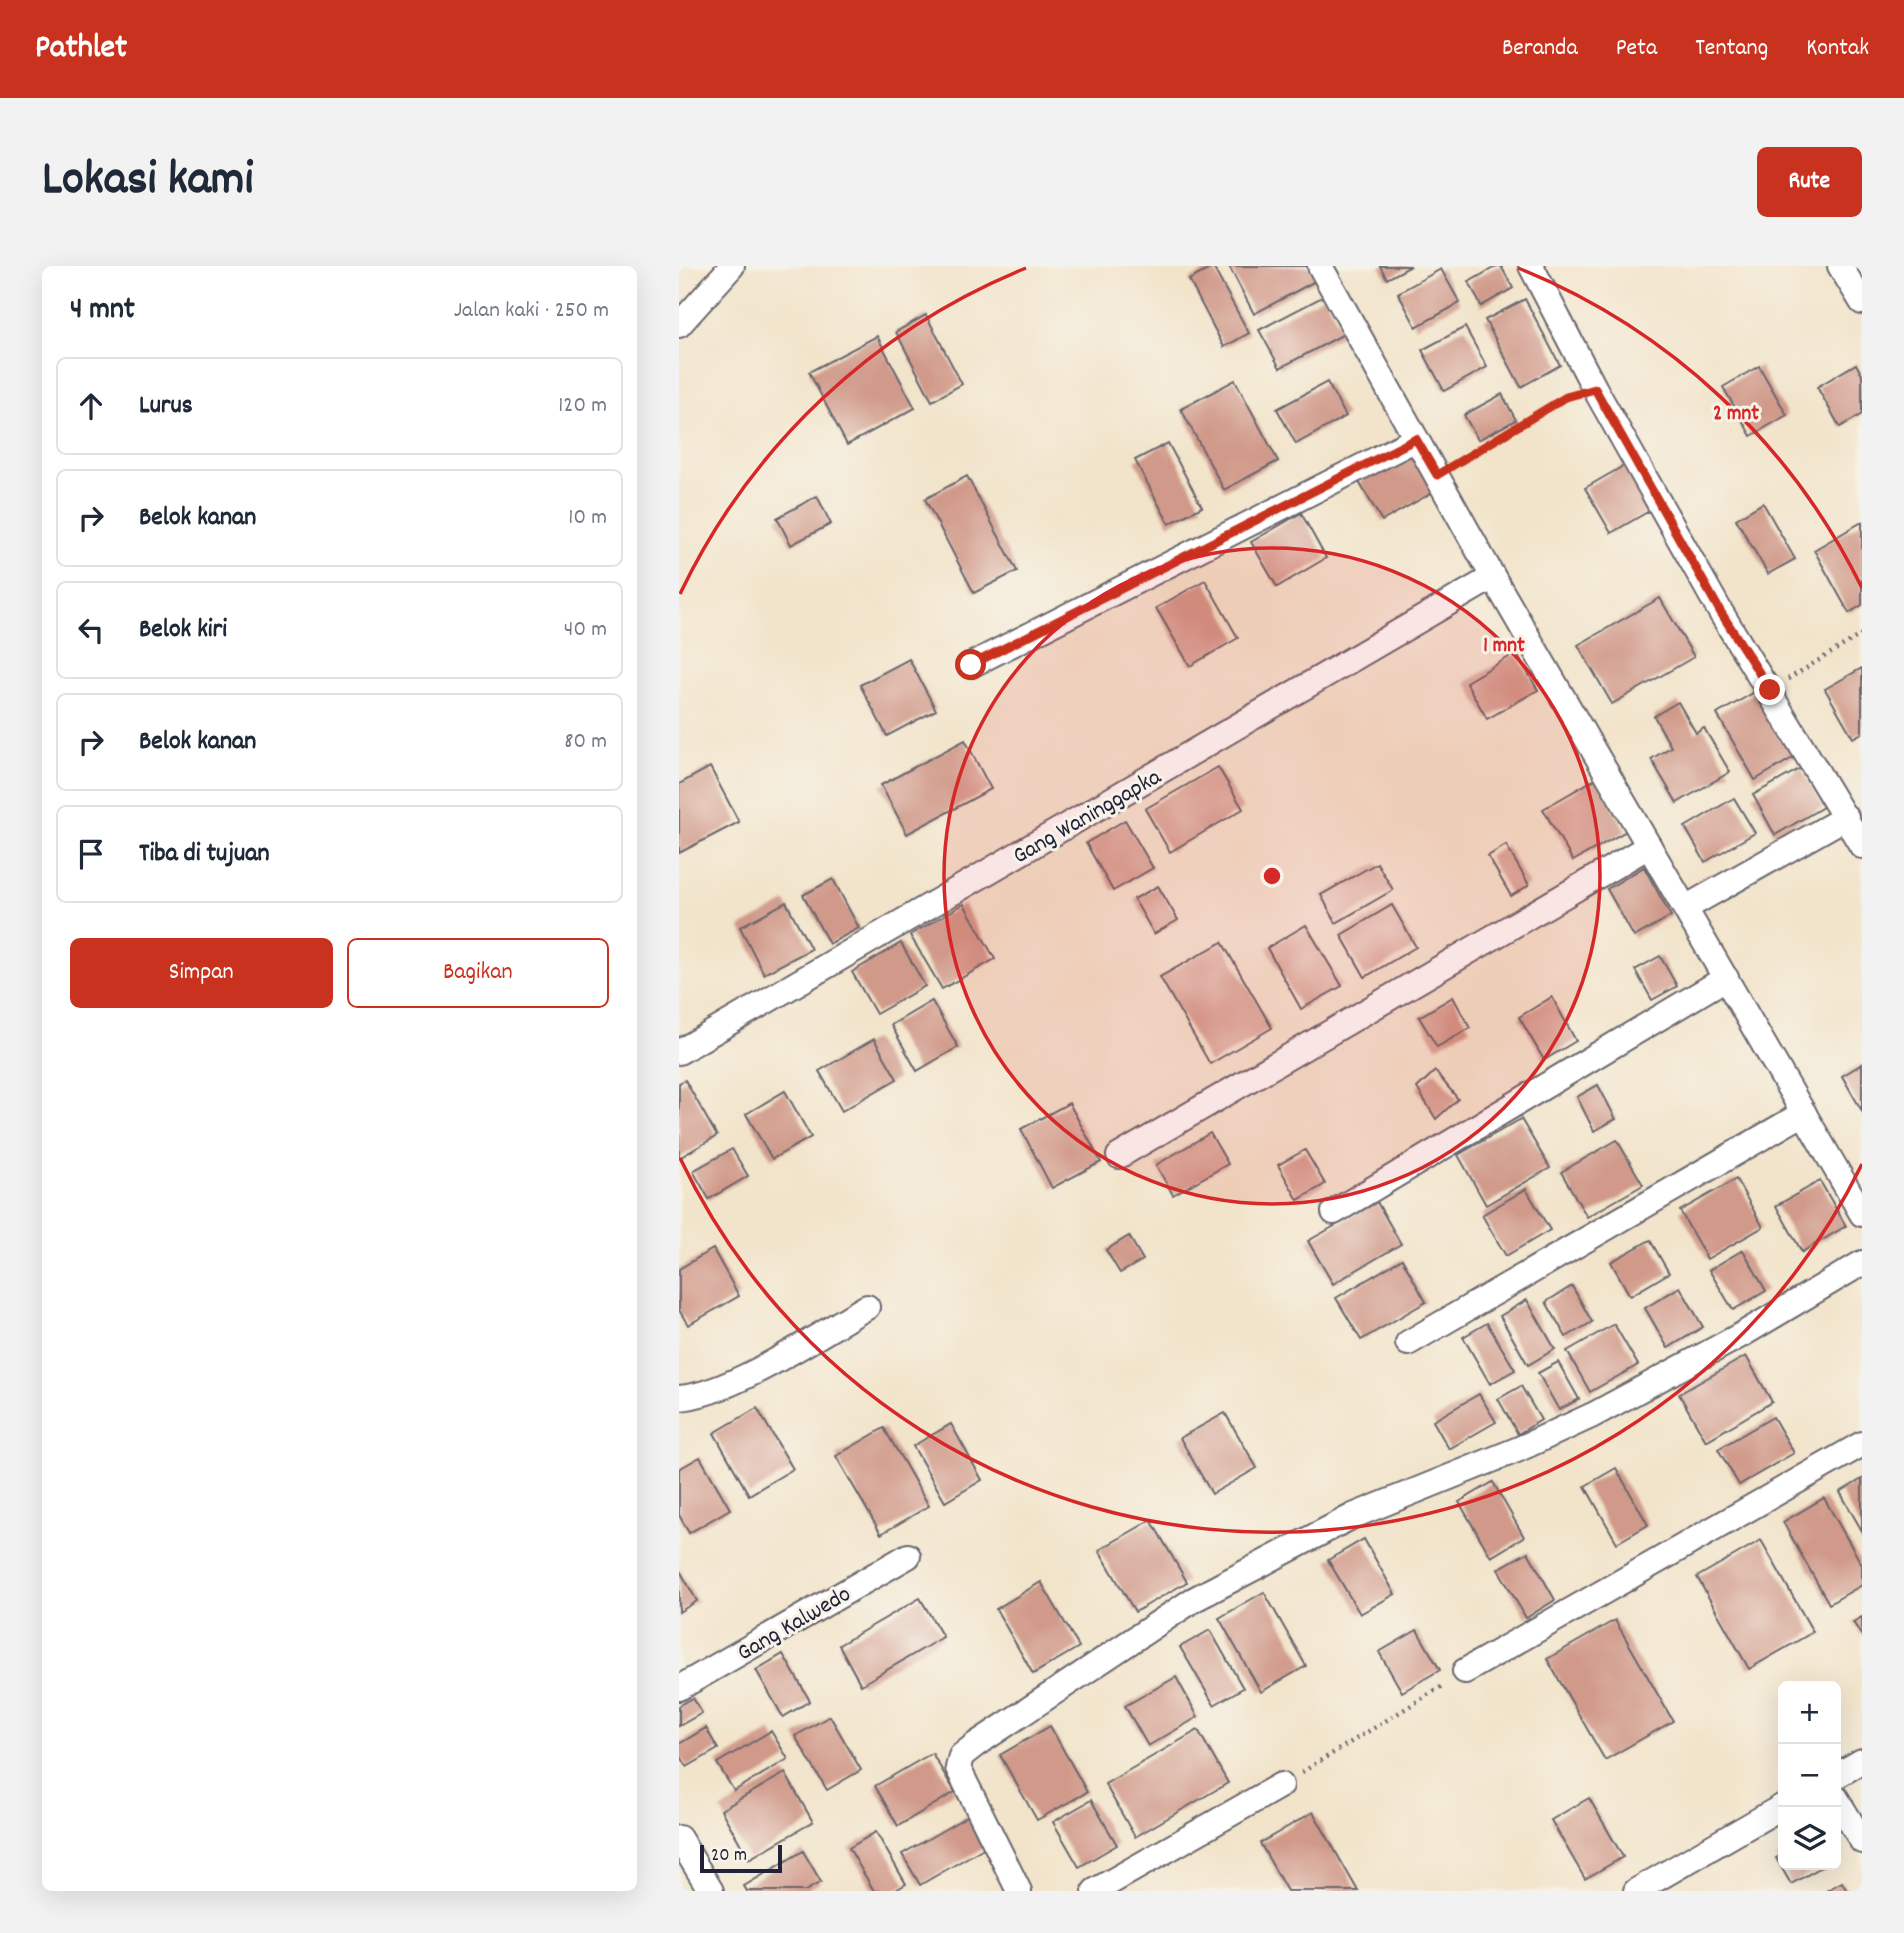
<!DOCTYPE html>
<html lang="id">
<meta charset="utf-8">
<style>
body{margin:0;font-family:Dekko,sans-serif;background:#f2f2f3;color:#1f2937}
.controls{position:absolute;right:21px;bottom:21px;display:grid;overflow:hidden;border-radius:10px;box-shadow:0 7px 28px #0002}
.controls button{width:63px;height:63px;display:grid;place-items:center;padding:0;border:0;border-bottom:2px solid #e0e1e3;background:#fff;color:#1f2937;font:35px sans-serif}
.scale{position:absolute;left:21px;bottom:18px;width:82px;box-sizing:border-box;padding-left:7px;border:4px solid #22223b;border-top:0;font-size:19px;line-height:24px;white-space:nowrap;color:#22223b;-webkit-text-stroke:5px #f7f3e8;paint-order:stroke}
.stop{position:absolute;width:21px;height:21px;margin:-16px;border:5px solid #c8321e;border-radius:50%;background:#fff}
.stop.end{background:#c8321e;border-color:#fff;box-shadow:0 2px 7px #0008}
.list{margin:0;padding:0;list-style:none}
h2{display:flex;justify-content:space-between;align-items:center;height:91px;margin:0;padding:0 28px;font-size:30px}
h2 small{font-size:23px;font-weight:400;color:#747a83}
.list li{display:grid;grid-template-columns:46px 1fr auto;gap:21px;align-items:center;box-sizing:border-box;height:98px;margin:0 14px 14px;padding:0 14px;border:2px solid #e0e1e3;border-radius:10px}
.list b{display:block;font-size:26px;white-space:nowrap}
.list em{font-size:23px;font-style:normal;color:#747a83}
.actions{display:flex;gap:14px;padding:21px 28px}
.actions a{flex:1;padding:16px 0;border:2px solid #c8321e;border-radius:10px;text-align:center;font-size:24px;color:#c8321e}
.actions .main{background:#c8321e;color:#fff}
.icon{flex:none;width:38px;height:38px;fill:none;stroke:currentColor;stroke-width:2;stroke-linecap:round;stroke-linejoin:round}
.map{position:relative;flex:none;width:1183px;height:1625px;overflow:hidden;border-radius:10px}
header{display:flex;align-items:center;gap:42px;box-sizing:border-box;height:98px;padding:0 35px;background:#c8321e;color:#fff}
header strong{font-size:33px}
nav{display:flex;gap:38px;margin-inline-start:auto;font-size:24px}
.intro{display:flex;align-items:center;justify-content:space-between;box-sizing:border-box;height:168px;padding:0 42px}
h1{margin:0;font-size:49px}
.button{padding:18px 32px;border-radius:10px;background:#c8321e;color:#fff;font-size:24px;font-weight:700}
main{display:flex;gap:42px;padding:0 42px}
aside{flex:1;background:#fff;border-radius:10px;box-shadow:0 7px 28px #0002}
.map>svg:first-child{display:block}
</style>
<header>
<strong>Pathlet</strong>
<nav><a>Beranda</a><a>Peta</a><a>Tentang</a><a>Kontak</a></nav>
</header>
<div class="intro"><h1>Lokasi kami</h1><a class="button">Rute</a></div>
<main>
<aside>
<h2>4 mnt<small>Jalan kaki · 250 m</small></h2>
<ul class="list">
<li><svg class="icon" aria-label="ahead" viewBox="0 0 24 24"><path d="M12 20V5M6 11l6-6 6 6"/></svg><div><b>Lurus</b></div><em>120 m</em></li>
<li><svg class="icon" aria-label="right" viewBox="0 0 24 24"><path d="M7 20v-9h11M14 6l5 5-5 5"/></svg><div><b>Belok kanan</b></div><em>10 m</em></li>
<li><svg class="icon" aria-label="left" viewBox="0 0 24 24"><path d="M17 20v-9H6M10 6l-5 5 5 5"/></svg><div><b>Belok kiri</b></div><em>40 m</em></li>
<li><svg class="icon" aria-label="right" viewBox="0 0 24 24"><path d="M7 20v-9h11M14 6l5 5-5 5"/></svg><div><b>Belok kanan</b></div><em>80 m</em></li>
<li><svg class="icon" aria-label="arrive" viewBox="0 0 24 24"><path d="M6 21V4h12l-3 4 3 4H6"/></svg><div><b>Tiba di tujuan</b></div></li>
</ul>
<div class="actions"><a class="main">Simpan</a><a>Bagikan</a></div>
</aside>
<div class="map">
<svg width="1183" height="1625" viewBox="0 0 1183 1625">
<rect width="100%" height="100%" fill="#f7f3e8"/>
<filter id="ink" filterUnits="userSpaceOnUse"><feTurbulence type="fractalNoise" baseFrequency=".0143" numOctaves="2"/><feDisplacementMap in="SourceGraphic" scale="14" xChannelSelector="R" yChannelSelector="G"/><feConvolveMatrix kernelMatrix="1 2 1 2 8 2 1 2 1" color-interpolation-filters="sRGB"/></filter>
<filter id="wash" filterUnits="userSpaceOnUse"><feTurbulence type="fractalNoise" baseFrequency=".00686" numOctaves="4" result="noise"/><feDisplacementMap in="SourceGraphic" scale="28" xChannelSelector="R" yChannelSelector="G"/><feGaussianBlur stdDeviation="1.57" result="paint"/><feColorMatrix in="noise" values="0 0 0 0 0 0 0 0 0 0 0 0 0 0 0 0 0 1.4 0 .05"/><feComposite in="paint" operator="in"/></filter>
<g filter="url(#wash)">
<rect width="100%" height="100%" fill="#f2e4cb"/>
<g id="blocks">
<g fill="#d09989">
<path d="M550,0H630L638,14L575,48Z"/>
<path d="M701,0H732L708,13Z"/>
<path d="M818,0H822L834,22L802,40L790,16Z"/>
<path d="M534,1L570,67L545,81L510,14Z"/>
<path d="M762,3L781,37L737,61L719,27Z"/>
<path d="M645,30L665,68L601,102L580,64Z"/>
<path d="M846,33L881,99L842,121L806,54Z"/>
<path d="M247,49L283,118L253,135L217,66Z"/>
<path d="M786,61L808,101L765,125L743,84Z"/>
<path d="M198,70L236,142L168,179L130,106Z"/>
<path d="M1177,98L1183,109V148L1161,161L1138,121Z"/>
<path d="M1080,100L1108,149L1072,170L1044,121Z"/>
<path d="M556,114L599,195L545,224L502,143Z"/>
<path d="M648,116L667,150L617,178L598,143Z"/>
<path d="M823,128L837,154L799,174L785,149Z"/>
<path d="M489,177L523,241L490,258L456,194Z"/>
<path d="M733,185L756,225L703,255L680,216Z"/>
<path d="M946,199L972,244L932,267L906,222Z"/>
<path d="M288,210L338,305L295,327L246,233Z"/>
<path d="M138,230L152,258L112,279L98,252Z"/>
<path d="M1084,237L1116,293L1089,308L1057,253Z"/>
<path d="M622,247L647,292L598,321L572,276Z"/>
<path d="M1183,256V339L1170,347L1135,284Z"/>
<path d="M526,314L559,372L511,400L477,342Z"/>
<path d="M981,332L1015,391L933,438L899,379Z"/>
<path d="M837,387L859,424L808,453L787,416Z"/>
<path d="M230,393L257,444L208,470L181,419Z"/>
<path d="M1183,402V467L1174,472L1146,423Z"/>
<path d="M1079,424L1117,490L1076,514L1038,448Z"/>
<path d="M999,436L1017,467L1025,462L1051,506L998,537L972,493L992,481L975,450Z"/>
<path d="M286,474L312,523L228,568L202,519Z"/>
<path d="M31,501L60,556L0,587V518Z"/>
<path d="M539,501L564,543L491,586L466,543Z"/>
<path d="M1122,502L1144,541L1096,569L1074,529Z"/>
<path d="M918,512L947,565L894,595L864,543Z"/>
<path d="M1055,532L1076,567L1026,596L1006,561Z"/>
<path d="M446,554L474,602L434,625L407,577Z"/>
<path d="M827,579L850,619L832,630L809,590Z"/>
<path d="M698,597L714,624L657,657L642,629Z"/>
<path d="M965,601L992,650L955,671L928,623Z"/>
<path d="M154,613L180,662L150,678L124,629Z"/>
<path d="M479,620L499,654L475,668L455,633Z"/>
<path d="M107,636L132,683L85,708L61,661Z"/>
<path d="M285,638L316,693L263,723L231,669Z"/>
<path d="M713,639L737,681L686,711L662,669Z"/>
<path d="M627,659L663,720L622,743L588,682Z"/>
<path d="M543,676L593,762L531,798L481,711Z"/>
<path d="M222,677L246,720L197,748L173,706Z"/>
<path d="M981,690L998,720L973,734L956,704Z"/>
<path d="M774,731L791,762L758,781L740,751Z"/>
<path d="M873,731L897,775L865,794L840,751Z"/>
<path d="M253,735L279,781L238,805L212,759Z"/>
<path d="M195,773L218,813L163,845L140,805Z"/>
<path d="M1183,798V845L1163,810Z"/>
<path d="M756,805L779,833L757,853L738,822Z"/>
<path d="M6,814L38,870L0,892V817Z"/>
<path d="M919,819L937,853L915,865L898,831Z"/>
<path d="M106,825L132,871L93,893L67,848Z"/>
<path d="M390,837L422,896L373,922L342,863Z"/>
<path d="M842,853L871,902L807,939L779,889Z"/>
<path d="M531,867L549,898L494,929L477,899Z"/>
<path d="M938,874L964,919L908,951L882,906Z"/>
<path d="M53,883L69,910L30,933L14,905Z"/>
<path d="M626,884L646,918L619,934L599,899Z"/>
<path d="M1057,913L1084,961L1028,993L1001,945Z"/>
<path d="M1141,915L1167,960L1123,986L1097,940Z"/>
<path d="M847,923L871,964L827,990L803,949Z"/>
<path d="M698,936L722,978L654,1018L629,975Z"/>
<path d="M450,970L464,994L441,1007L427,984Z"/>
<path d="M971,974L990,1007L951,1030L932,996Z"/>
<path d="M34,983L60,1030L9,1059L0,1044V1003Z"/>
<path d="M1064,984L1087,1025L1054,1044L1030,1004Z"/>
<path d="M723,993L747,1036L682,1074L657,1032Z"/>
<path d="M893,1020L913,1056L887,1071L867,1036Z"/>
<path d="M1001,1021L1024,1061L989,1082L966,1042Z"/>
<path d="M848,1034L876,1083L849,1099L821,1050Z"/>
<path d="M808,1057L836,1104L811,1118L784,1071Z"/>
<path d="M935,1058L959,1099L911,1126L888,1085Z"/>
<path d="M1067,1090L1093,1136L1027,1175L1000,1128Z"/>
<path d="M879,1096L900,1133L880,1144L859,1107Z"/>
<path d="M842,1120L862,1154L839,1168L819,1133Z"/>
<path d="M800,1128L817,1156L770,1183L754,1155Z"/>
<path d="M78,1142L114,1203L70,1229L35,1167Z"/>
<path d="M546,1147L578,1202L533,1228L501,1172Z"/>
<path d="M1094,1151L1115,1187L1060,1219L1039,1183Z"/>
<path d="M272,1158L303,1214L266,1236L234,1180Z"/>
<path d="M205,1162L250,1240L202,1268L157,1190Z"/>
<path d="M21,1191L51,1243L10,1267L0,1249V1203Z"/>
<path d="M937,1202L969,1259L938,1277L906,1220Z"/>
<path d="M1183,1213V1265L1161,1226Z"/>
<path d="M814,1216L845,1271L812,1291L780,1236Z"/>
<path d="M1145,1232L1183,1299V1319L1150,1338L1104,1256Z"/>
<path d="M472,1254L508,1316L456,1346L420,1284Z"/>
<path d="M685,1273L716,1328L681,1348L649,1294Z"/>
<path d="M1082,1274L1134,1366L1070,1403L1018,1311Z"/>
<path d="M849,1286L876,1334L847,1352L819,1303Z"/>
<path d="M0,1303L18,1335L0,1346Z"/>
<path d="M362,1316L400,1381L354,1408L317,1343Z"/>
<path d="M585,1326L627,1400L582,1426L540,1352Z"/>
<path d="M241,1332L264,1371L182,1419L160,1379Z"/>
<path d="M1183,1351V1370L1174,1356Z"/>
<path d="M936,1354L994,1455L926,1494L868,1393Z"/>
<path d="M531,1364L564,1422L535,1439L501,1381Z"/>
<path d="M738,1364L761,1404L723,1426L700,1386Z"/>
<path d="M104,1388L131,1435L104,1451L77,1404Z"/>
<path d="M497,1411L519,1451L469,1480L446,1440Z"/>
<path d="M14,1432L23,1447L0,1460V1440Z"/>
<path d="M151,1450L182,1504L148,1524L116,1470Z"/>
<path d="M371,1460L408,1526L358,1554L321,1489Z"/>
<path d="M27,1462L39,1483L8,1501L0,1487V1478Z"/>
<path d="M519,1464L549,1517L456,1571L426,1518Z"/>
<path d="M92,1465L109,1493L55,1525L38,1497Z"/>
<path d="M253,1487L276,1526L219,1560L196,1520Z"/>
<path d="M106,1507L134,1556L70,1593L42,1544Z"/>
<path d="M910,1532L944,1591L906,1613L872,1554Z"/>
<path d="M412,1534L438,1579L400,1601L374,1556Z"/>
<path d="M634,1546L679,1625H608L581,1577Z"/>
<path d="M292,1548L310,1579L241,1619L223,1588Z"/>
<path d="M197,1566L227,1618L215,1625H195L170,1582Z"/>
<path d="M124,1585L142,1616L126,1625H68L65,1620Z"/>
<path d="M1104,1588V1599H1146L1112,1618L1097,1592Z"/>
<path d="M1163,1616L1168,1625H1147Z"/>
</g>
</g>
</g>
<g filter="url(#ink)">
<use href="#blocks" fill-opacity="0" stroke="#6b666d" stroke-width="2"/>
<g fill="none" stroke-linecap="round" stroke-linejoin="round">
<defs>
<g id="street">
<path d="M641,0L814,311L1183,948"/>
<path d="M852,0L916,123L1041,345L1183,580"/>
<path d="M1161,0L1183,36"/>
<path d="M0,59L53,0"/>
<path d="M292,399L737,173"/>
<path d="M1008,641L1167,551"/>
<path d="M0,786L814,311"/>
<path d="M440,890L970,580"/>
<path d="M655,946L1047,712"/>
<path d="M729,1077L1125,847"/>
<path d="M0,1132C52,1129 140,1068 188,1041"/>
<path d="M786,1405L1183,1178"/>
<path d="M0,1422L229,1290"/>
<path d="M1157,1510L1183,1495"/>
<path d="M1157,1532L1183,1575"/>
<path d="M0,1572L32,1625"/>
<path d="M340,1625L279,1502L282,1490L296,1479L514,1334L674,1250L840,1183L914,1149L1064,1068L1183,997"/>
<path d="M416,1625L602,1519"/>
<path d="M957,1625L1104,1540"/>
</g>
</defs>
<use href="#street" stroke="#6b666d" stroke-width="28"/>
<g stroke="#6b666d" stroke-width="4.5" stroke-dasharray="2 5" stroke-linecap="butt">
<path d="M779,197L892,130"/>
<path d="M1109,413L1183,368"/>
<path d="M623,1506L765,1419"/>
</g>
<use href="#street" stroke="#fff" stroke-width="24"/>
</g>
</g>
<g fill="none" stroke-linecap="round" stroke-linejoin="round" filter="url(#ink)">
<path stroke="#c8321e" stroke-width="9" d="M292,399L737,173L758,209L887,131L916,123L1041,345L1091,424"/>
</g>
<circle cx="593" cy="610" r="328" fill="#d62828" fill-opacity=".12"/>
<g fill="none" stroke="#d62828" stroke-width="3.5">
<circle cx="593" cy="610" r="328"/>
<path d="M1183 898A656 656 0 0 1 1 892M1 328A656 656 0 0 1 347 2M839 2A656 656 0 0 1 1183 322"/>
</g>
<g text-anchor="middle" stroke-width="6" stroke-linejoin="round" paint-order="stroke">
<g font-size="24" fill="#22223b" stroke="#f7f3e8">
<text transform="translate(407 549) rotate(-30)" y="8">Gang Waninggapka</text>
<text transform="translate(114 1356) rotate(-30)" y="8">Gang Kalwedo</text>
</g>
</g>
<circle cx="593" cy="610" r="10" fill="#d62828" stroke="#f7f3e8" stroke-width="3.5"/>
<g font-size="21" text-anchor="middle" font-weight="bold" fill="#d62828" stroke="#f7f3e8" stroke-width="6" stroke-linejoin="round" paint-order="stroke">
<text x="1057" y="153">2 mnt</text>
<text x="825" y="385">1 mnt</text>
</g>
</svg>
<div class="controls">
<button>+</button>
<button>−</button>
<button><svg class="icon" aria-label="layers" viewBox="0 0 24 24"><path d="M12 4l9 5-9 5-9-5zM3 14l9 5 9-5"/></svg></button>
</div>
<div class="scale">20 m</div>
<div class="stop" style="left:292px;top:399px"></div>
<div class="stop end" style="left:1091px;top:424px"></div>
</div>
</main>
